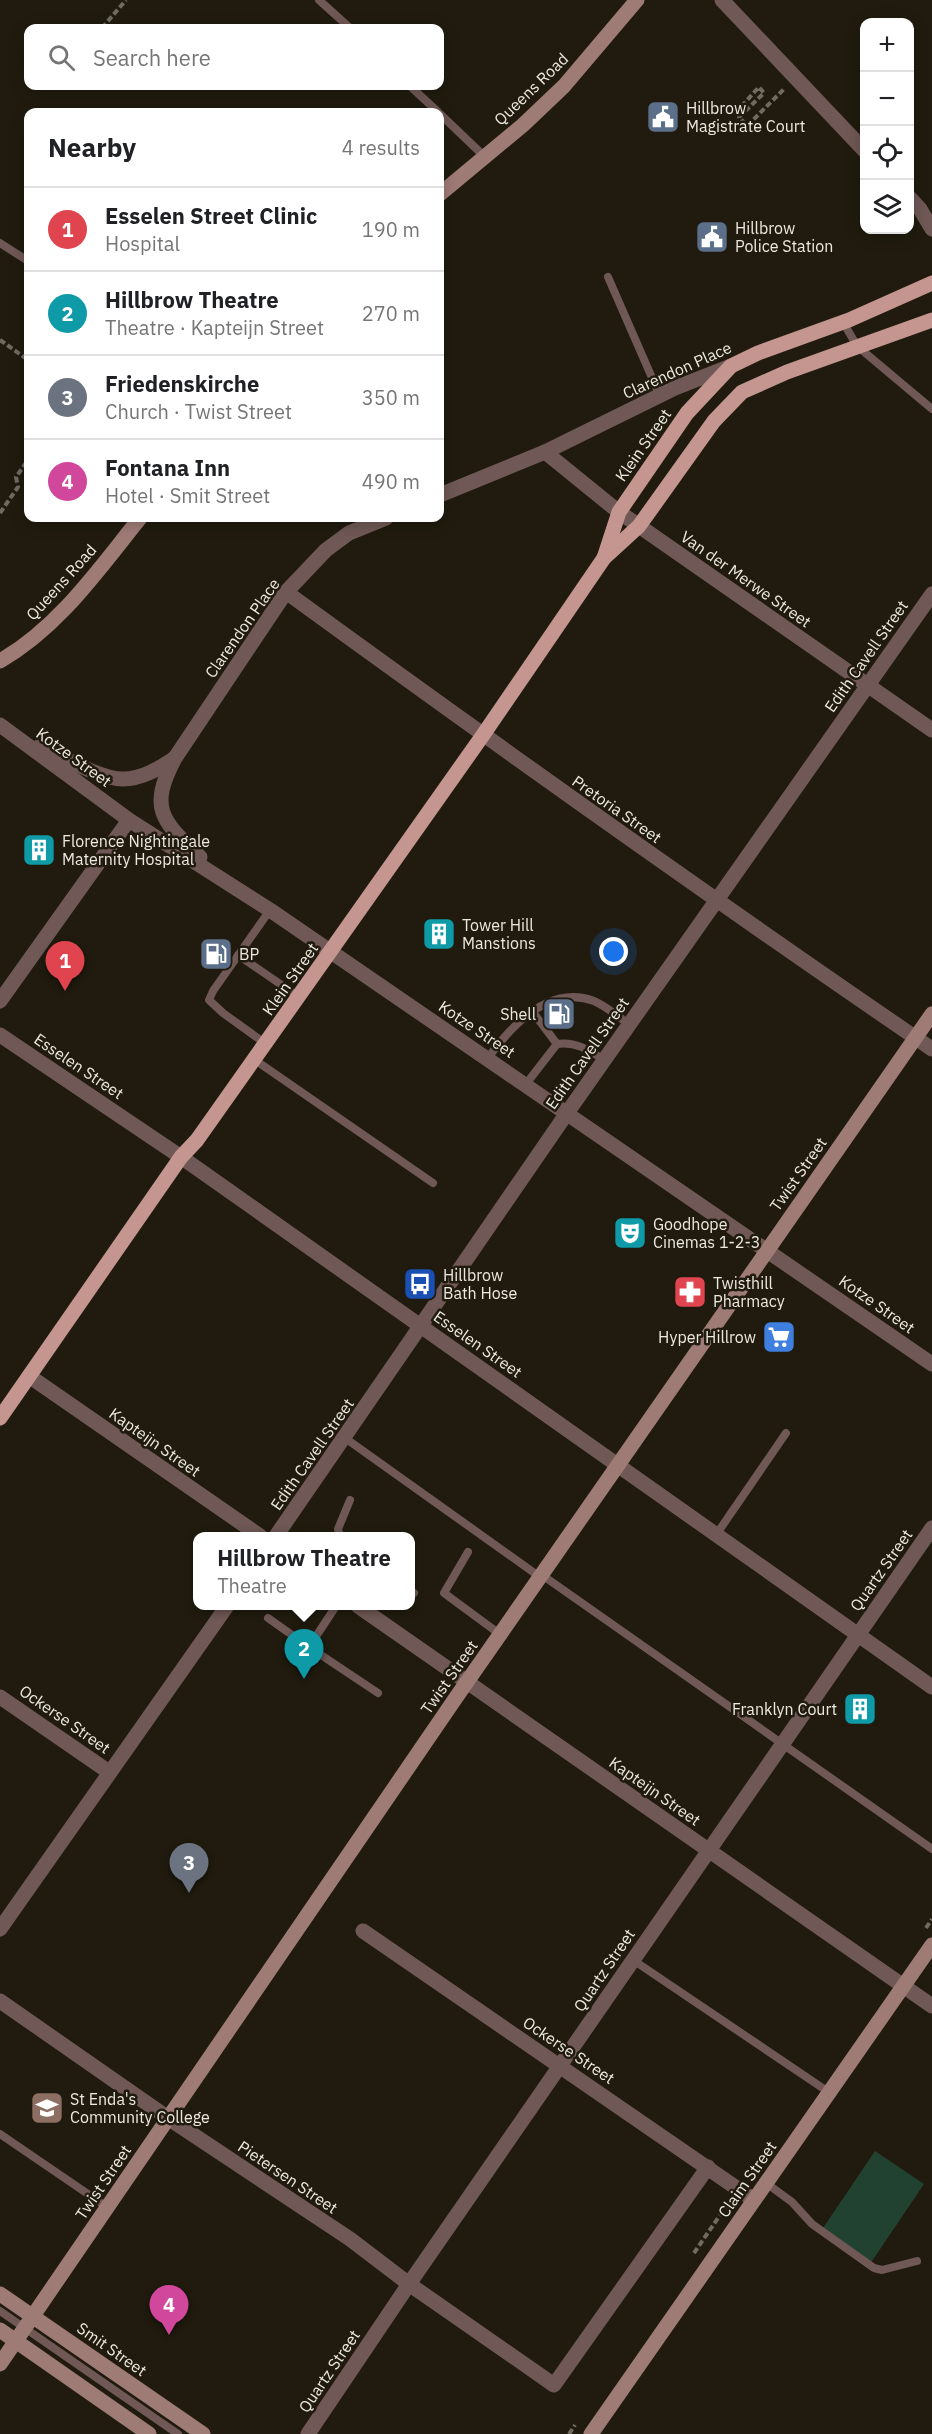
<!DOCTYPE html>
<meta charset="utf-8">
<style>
body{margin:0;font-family:"IBM Plex Sans",sans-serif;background:#f6f6f6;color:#202124}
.controls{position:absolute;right:18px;top:18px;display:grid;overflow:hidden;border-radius:12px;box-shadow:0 3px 15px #0003}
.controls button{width:54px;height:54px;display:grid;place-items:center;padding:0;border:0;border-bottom:2px solid #e0e0e0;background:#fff;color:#202124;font:30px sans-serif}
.you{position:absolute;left:614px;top:952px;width:21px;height:21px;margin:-15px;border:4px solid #fff;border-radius:50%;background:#1a73e8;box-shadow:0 0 0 9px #1a73e833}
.badge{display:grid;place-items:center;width:39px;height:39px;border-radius:50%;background:#2b725e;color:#fff;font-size:20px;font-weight:700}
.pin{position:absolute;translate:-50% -50px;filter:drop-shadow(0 2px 3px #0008)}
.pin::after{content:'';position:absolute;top:32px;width:21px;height:18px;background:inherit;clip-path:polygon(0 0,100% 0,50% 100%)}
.popup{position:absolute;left:193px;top:1532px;width:222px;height:78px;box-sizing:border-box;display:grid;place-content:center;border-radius:12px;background:#fff;filter:drop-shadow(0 2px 4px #0005);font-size:20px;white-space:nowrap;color:#757577}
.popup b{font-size:22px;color:#202124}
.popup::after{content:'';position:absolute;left:50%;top:100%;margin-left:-12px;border:12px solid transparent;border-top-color:#fff}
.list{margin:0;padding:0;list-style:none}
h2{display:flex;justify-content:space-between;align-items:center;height:78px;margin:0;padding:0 24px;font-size:26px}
h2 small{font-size:20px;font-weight:400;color:#757577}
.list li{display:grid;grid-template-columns:39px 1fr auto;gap:18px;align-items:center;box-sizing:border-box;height:84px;padding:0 24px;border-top:2px solid #e0e0e0}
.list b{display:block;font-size:22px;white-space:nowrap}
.list p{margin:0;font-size:20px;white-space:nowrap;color:#757577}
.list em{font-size:20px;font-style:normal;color:#757577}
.icon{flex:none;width:33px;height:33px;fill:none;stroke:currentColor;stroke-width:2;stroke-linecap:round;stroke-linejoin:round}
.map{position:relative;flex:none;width:932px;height:2434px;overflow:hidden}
.search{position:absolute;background:#fff;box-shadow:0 3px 15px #0003;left:24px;top:24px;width:420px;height:66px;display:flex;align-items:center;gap:15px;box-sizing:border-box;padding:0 21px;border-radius:12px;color:#757577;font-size:22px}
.panel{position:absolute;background:#fff;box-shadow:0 3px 15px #0003;left:24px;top:108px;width:420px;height:414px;border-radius:12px}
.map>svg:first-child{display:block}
</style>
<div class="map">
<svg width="932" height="2434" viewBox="0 0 932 2434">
<rect width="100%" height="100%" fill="#201b0e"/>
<path fill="#224231" d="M875,2151L924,2184L870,2264L821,2231Z"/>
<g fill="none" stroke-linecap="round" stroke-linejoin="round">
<g stroke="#706b60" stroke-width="4" stroke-dasharray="6 3" stroke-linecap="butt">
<path d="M102,28L126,0"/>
<path d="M734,111L740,108L759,87L764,93L739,117L747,126L785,88"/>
<path d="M0,340L28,360"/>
<path d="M0,513L18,487L16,477L28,460"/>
<path d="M926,1928L932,1919"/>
<path d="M694,2253L729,2202"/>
<path d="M569,2434L575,2425"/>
</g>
<g stroke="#6f5855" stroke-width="8">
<path d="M319,0L350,28"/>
<path d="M410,86L438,112"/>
<path d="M440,114L484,156"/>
<path d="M0,243L28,261"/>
<path d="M608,277L660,396"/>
<path d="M843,322L857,346L932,409"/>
<path d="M238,955L299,997"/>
<path d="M532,1011L557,1044"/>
<path d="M266,1044L223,1013L209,1000L213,991L270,910"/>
<path d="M488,1058C511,1026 549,984 594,1001C606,1006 618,1017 629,1024"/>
<path d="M255,1060L433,1183"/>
<path d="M526,1084L557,1044C575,1041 589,1050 604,1060"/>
<path d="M345,1438L540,1577"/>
<path d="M716,1535L786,1433"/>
<path d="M340,1536L338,1529L350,1500"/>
<path d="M468,1552L444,1593L501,1635"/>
<path d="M542,1575L932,1849"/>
<path d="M410,1590L414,1593"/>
<path d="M336,1606L309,1647L378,1693"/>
<path d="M268,1618L309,1647"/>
<path d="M633,1960L830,2093"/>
<path d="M0,2134L107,2207"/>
<path d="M766,2183L792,2202L812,2224L874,2268L882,2270L917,2261"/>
<path d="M0,2311L178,2434"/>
</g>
<g stroke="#6f5855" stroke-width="15">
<path d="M722,0L864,150"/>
<path d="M910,198L920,209L932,229"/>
<path d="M545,452L619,512L932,730"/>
<path d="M440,495L545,452L675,388L731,366"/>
<path d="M286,592C499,747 714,900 932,1049"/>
<path d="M0,725L129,820L270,910L932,1364"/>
<path d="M40,746C62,756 99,779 123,779C142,779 160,768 175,758"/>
<path d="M200,857C162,821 148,809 175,758L286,592L326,550L349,533L386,518"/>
<path d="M0,1001L129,820"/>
<path d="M0,1035L181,1157L932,1687"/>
<path d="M29,1376L260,1536"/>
<path d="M276,1536L567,1113L932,594"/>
<path d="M358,1606L932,2006"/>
<path d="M0,1697L109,1772"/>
<path d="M0,1929L227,1606"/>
<path d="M363,1931L754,2200"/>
<path d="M0,2001L168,2118L350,2239L409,2284L554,2385L708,2167"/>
<path d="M308,2434L409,2284L932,1528"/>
</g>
<g stroke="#9f7b76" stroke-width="15">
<path d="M440,194L523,125L564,86L637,0"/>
<path d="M0,661C59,627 98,570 140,518"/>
<path d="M0,2294L203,2434"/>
<path d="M0,2330L149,2434"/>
<path d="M0,2364L455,1699L932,1014"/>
<path d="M591,2434L932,1945"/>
</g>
<g stroke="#c5968f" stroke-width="15">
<path d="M604,558L619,512L687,413L731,366L758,353L849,320L932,283"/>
<path d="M0,1418L181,1157L197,1140L483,735L604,558L639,526L714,421L742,392L787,372L932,320"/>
</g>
</g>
<defs>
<symbol id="civic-square" viewBox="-11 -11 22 22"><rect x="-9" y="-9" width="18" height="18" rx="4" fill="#5c6f8a" stroke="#201b0e"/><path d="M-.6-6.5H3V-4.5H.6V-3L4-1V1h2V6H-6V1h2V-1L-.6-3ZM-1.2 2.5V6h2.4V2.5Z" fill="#fff"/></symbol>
<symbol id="building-square" viewBox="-11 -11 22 22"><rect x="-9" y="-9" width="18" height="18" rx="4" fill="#0f9aa8" stroke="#201b0e"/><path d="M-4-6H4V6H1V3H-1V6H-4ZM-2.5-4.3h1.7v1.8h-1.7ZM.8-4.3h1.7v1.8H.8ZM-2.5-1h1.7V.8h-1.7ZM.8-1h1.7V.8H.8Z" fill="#fff"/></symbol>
<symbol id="fuel-square" viewBox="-11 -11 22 22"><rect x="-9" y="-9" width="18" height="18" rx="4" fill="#5c6f8a" stroke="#201b0e"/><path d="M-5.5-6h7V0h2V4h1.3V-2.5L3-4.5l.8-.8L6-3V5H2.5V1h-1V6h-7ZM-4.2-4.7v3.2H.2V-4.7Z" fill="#fff"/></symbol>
<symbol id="theatre-square" viewBox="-11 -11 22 22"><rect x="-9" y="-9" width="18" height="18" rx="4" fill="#0f9aa8" stroke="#201b0e"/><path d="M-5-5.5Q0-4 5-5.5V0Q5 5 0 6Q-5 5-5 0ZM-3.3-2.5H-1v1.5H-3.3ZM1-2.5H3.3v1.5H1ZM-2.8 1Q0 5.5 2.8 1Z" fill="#fff"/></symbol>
<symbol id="bus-square" viewBox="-11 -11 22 22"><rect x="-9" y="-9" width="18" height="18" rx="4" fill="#1a4fb4" stroke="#201b0e"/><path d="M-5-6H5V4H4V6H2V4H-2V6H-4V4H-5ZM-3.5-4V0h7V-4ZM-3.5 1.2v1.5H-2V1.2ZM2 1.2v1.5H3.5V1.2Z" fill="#fff"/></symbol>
<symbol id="pharmacy-square" viewBox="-11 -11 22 22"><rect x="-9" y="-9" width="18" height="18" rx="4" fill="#e0444e" stroke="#201b0e"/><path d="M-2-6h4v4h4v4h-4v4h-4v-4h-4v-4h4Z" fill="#fff"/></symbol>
<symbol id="supermarket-square" viewBox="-11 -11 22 22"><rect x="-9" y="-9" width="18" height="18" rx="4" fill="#3f7fe0" stroke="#201b0e"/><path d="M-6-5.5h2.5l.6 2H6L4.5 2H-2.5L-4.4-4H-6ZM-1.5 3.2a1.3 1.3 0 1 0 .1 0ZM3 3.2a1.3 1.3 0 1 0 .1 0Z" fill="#fff"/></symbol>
<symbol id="school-square" viewBox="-11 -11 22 22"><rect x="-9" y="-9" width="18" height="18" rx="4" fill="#8d6e63" stroke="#201b0e"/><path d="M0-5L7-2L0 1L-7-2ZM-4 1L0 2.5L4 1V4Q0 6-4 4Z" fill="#fff"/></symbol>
</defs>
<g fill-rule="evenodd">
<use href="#civic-square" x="644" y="98" width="38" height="38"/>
<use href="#civic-square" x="693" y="218" width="38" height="38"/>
<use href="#building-square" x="20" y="831" width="38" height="38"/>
<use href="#building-square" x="420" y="915" width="38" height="38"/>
<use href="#fuel-square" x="197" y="935" width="38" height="38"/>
<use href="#fuel-square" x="540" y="995" width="38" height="38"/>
<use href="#theatre-square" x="611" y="1214" width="38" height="38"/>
<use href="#bus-square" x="401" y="1265" width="38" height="38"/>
<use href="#pharmacy-square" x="671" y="1273" width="38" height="38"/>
<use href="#supermarket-square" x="760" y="1318" width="38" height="38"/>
<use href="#building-square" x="841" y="1690" width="38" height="38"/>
<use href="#school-square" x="28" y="2089" width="38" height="38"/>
</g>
<g text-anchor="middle" stroke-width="5" stroke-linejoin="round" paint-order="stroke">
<g font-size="16" fill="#ede9e1" stroke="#201b0e">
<text transform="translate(531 89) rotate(-44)" y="6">Queens Road</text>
<text transform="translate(677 370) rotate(-24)" y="6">Clarendon Place</text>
<text transform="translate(643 445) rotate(-55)" y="6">Klein Street</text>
<text transform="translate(746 579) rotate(35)" y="6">Van der Merwe Street</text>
<text transform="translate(61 582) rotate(-48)" y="6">Queens Road</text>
<text transform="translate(242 628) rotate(-55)" y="6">Clarendon Place</text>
<text transform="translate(866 656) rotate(-55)" y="6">Edith Cavell Street</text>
<text transform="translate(74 757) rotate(36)" y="6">Kotze Street</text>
<text transform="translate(617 809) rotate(35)" y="6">Pretoria Street</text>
<text transform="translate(290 979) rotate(-55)" y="6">Klein Street</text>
<text transform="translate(477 1029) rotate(34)" y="6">Kotze Street</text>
<text transform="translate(587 1053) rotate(-55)" y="6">Edith Cavell Street</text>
<text transform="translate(79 1066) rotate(34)" y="6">Esselen Street</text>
<text transform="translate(798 1174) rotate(-55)" y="6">Twist Street</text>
<text transform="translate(877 1304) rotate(35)" y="6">Kotze Street</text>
<text transform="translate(478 1344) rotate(35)" y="6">Esselen Street</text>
<text transform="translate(155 1442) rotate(35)" y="6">Kapteijn Street</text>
<text transform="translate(312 1454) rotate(-55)" y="6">Edith Cavell Street</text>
<text transform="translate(881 1570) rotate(-55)" y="6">Quartz Street</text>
<text transform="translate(449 1677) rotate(-55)" y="6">Twist Street</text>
<text transform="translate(65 1719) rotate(35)" y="6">Ockerse Street</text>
<text transform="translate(655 1791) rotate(35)" y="6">Kapteijn Street</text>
<text transform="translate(604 1970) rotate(-56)" y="6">Quartz Street</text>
<text transform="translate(569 2050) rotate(34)" y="6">Ockerse Street</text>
<text transform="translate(288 2177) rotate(34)" y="6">Pietersen Street</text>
<text transform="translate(747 2179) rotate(-55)" y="6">Claim Street</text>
<text transform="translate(103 2182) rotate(-56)" y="6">Twist Street</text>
<text transform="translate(112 2349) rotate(35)" y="6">Smit Street</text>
<text transform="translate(329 2371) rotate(-56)" y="6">Quartz Street</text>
</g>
<g font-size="16" fill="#ede9e1" stroke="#201b0e" text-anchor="start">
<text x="686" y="114">Hillbrow<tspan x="686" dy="18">Magistrate Court</tspan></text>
<text x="735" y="234">Hillbrow<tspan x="735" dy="18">Police Station</tspan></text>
<text x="62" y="847">Florence Nightingale<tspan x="62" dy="18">Maternity Hospital</tspan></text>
<text x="462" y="931">Tower Hill<tspan x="462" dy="18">Manstions</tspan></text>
<text x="239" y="960">BP</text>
<text x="536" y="1020" text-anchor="end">Shell</text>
<text x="653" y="1230">Goodhope<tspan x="653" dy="18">Cinemas 1-2-3</tspan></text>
<text x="443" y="1281">Hillbrow<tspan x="443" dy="18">Bath Hose</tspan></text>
<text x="713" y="1289">Twisthill<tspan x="713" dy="18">Pharmacy</tspan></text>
<text x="756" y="1343" text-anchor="end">Hyper Hillrow</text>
<text x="837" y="1715" text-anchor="end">Franklyn Court</text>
<text x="70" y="2105">St Enda's<tspan x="70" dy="18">Community College</tspan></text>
</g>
</g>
</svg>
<div class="controls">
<button>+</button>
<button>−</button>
<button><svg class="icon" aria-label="locate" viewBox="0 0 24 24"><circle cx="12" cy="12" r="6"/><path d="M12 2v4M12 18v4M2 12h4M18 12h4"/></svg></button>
<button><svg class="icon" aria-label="layers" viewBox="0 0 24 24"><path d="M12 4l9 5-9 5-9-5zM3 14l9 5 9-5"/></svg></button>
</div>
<div class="you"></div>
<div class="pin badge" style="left:65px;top:991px;background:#e0444e">1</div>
<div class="pin badge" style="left:304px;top:1679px;background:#0f9aa8">2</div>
<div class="popup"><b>Hillbrow Theatre</b>Theatre</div>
<div class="pin badge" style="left:189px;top:1893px;background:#6b7280">3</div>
<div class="pin badge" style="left:169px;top:2335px;background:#d1479c">4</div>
<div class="search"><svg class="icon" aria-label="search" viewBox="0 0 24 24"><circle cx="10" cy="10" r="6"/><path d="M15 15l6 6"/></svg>Search here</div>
<section class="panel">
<h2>Nearby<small>4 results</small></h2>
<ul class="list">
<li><span class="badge" style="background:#e0444e">1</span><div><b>Esselen Street Clinic</b><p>Hospital</p></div><em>190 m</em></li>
<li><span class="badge" style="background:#0f9aa8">2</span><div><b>Hillbrow Theatre</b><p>Theatre · Kapteijn Street</p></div><em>270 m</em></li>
<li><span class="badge" style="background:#6b7280">3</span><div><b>Friedenskirche</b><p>Church · Twist Street</p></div><em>350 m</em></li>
<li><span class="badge" style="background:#d1479c">4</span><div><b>Fontana Inn</b><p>Hotel · Smit Street</p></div><em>490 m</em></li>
</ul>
</section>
</div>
